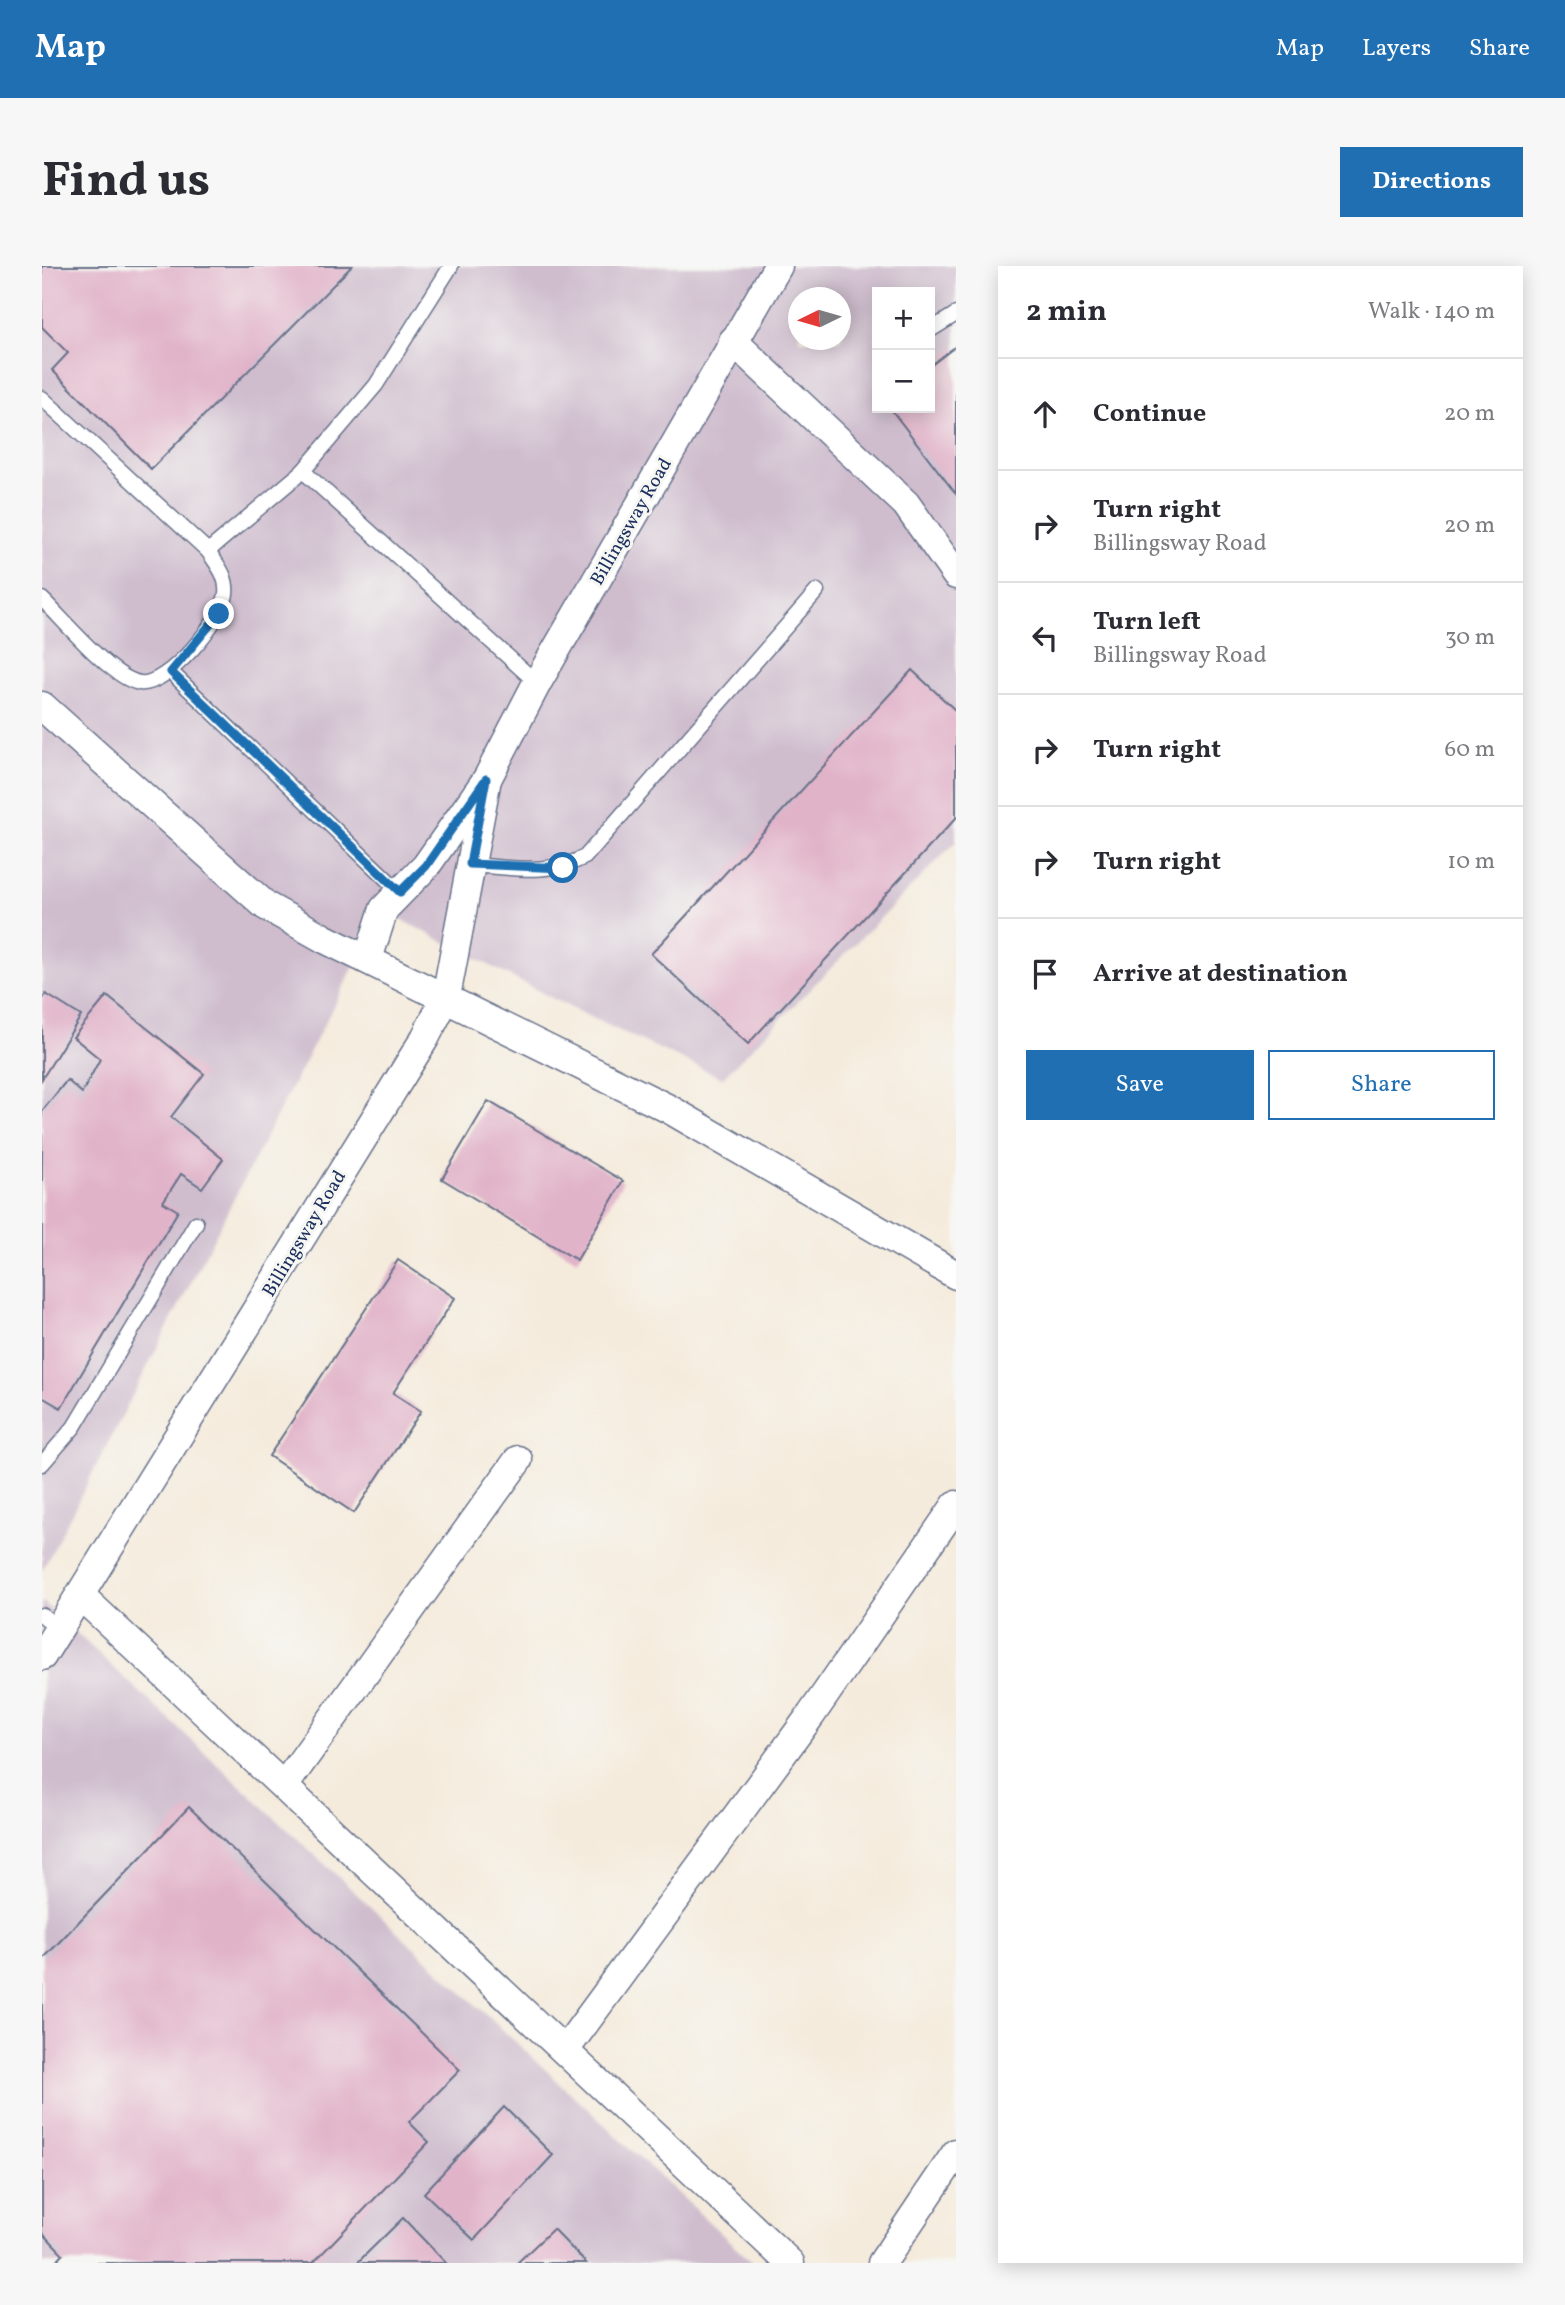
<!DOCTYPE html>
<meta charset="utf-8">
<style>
body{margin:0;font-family:Vollkorn,serif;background:#f7f7f7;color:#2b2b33}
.controls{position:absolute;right:21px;top:21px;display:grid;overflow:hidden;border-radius:0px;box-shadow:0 4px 18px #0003}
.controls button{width:63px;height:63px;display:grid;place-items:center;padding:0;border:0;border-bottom:2px solid #e1e1e2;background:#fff;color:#2b2b33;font:35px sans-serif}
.compass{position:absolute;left:746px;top:21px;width:63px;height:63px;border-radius:50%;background:#fff;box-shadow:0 4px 18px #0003;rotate:265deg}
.stop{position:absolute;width:21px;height:21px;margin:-16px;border:5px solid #1f6fb2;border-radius:50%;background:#fff}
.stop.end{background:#1f6fb2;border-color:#fff;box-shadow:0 2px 7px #0008}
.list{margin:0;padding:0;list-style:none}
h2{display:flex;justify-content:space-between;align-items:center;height:91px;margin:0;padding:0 28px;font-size:30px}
h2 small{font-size:23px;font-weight:400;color:#7c7c81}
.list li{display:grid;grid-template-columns:46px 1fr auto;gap:21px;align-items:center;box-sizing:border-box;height:112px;padding:0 28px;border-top:2px solid #e1e1e2}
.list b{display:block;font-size:26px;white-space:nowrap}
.list p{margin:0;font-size:23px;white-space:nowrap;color:#7c7c81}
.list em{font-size:23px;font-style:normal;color:#7c7c81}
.actions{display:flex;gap:14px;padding:21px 28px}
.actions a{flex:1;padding:16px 0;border:2px solid #1f6fb2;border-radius:0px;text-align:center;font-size:24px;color:#1f6fb2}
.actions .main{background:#1f6fb2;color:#fff}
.icon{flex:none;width:38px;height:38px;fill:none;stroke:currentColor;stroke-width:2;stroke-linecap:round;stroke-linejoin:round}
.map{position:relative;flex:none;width:914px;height:1997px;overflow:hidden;border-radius:0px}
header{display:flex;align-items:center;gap:42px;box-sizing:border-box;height:98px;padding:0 35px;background:#1f6fb2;color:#fff}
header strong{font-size:33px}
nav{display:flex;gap:38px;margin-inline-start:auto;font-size:24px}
.intro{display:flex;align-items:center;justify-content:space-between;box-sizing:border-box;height:168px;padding:0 42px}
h1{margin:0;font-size:49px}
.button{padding:18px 32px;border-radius:0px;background:#1f6fb2;color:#fff;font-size:24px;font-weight:700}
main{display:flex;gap:42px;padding:0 42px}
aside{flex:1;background:#fff;border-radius:0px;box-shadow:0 4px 18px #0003}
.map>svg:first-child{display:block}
</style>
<header>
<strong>Map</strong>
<nav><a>Map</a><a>Layers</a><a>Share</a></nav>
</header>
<div class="intro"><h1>Find us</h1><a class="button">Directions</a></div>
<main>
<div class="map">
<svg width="914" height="1997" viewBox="0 0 914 1997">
<rect width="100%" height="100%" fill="#f6f6f2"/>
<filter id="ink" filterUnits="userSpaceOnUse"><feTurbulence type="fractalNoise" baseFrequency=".0143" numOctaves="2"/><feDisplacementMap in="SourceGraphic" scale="14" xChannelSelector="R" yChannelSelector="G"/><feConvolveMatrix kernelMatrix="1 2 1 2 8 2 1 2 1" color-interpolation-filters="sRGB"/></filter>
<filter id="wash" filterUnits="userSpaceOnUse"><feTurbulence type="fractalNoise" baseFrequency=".00686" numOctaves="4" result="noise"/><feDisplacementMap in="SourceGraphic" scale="28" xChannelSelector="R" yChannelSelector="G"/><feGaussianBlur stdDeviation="1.57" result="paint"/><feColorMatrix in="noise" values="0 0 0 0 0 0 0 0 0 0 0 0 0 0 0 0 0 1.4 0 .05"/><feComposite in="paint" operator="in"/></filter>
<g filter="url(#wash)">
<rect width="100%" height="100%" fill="#f5ebdc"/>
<g fill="#cfbdce" fill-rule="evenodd">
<path d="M0,0H914V576L680,812L533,744L341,644L0,1305ZM835,26H888V142H835ZM757,32H799V74H757Z"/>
<path d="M0,1335L711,1997H0Z"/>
</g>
<g id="blocks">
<g fill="#e1b3c9">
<path d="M0,0H310L109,203L10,104L26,87L0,61Z"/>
<path d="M914,80V228L848,142H888V100Z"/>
<path d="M870,404L914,445V552L706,778L609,688Z"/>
<path d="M4,728L39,750L0,813V734Z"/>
<path d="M65,730L162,808L129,851L181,893L160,922L139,908L121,936L136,945L19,1142L0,1131V845L25,814L40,827L58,793L31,771Z"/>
<path d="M446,835L581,915L535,994L400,913Z"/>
<path d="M356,994L413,1032L351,1127L379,1145L312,1247L227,1190Z"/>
<path d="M147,1541L418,1804L367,1856L387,1876L271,1997H12L21,1988L0,1966V1694Z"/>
<path d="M462,1841L511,1889L432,1974L382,1927Z"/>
<path d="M361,1952L404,1997H315Z"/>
<path d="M511,1963L544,1997H475Z"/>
</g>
</g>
</g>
<g filter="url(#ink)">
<use href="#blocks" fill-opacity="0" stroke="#67718a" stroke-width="2"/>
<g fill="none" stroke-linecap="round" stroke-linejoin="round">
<defs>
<g id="lane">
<path d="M890,63L914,48"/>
<path d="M0,132L166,285C175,299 186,310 184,328C181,353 125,421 98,417C70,413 22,354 0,333"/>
<path d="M261,205L495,417"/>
<path d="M166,285L261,205L334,119L409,0"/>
<path d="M129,406L358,626"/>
<path d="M428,599C469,601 505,610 543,591L775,325"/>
<path d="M0,1198L32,1161L154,957"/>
<path d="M0,1349L17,1363"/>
</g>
<g id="street">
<path d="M691,75L864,238L914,309"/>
<path d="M0,440L224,640L283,673L627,843L914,1009"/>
<path d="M326,693L342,643L384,600L445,513L495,417L736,0"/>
<path d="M39,1330L748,1997"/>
<path d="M0,1390L383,772L404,731L445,513"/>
<path d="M242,1520L476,1194"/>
<path d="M523,1784L769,1449L914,1239"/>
<path d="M840,1997L914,1887"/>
</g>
</defs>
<use href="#lane" stroke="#67718a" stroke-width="17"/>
<use href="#street" stroke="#67718a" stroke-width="31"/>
<use href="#lane" stroke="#fff" stroke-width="14"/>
<use href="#street" stroke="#fff" stroke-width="28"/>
</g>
</g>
<g fill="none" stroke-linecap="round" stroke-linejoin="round" filter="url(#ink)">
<path stroke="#1f6fb2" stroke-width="9" d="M177,348L129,406L358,626L384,600L444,513L428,598L521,602"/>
</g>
<g text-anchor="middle" stroke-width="6" stroke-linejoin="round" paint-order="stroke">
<g font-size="19" fill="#1b2f5e" stroke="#f6f6f2">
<text transform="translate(588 255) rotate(-60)" y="7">Billingsway Road</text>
<text transform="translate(261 967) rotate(-59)" y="7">Billingsway Road</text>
</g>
</g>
</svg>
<div class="controls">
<button>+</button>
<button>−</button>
</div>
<svg class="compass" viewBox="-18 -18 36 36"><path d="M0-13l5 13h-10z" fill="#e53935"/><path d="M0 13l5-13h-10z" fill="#7c7c81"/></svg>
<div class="stop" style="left:521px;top:602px"></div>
<div class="stop end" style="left:177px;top:348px"></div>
</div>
<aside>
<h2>2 min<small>Walk · 140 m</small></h2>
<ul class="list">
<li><svg class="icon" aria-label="ahead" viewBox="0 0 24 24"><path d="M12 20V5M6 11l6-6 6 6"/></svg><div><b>Continue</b></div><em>20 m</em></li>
<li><svg class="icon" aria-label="right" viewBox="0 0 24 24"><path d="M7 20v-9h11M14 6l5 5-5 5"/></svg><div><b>Turn right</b><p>Billingsway Road</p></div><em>20 m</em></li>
<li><svg class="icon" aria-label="left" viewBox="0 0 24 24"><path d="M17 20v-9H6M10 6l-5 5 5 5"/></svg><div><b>Turn left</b><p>Billingsway Road</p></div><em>30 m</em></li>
<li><svg class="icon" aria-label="right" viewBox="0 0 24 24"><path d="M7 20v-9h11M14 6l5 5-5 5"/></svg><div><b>Turn right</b></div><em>60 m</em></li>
<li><svg class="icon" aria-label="right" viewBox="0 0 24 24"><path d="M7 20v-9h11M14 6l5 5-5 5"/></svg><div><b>Turn right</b></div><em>10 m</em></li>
<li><svg class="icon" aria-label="arrive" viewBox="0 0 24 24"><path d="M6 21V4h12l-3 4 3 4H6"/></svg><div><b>Arrive at destination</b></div></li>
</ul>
<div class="actions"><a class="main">Save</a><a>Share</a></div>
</aside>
</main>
